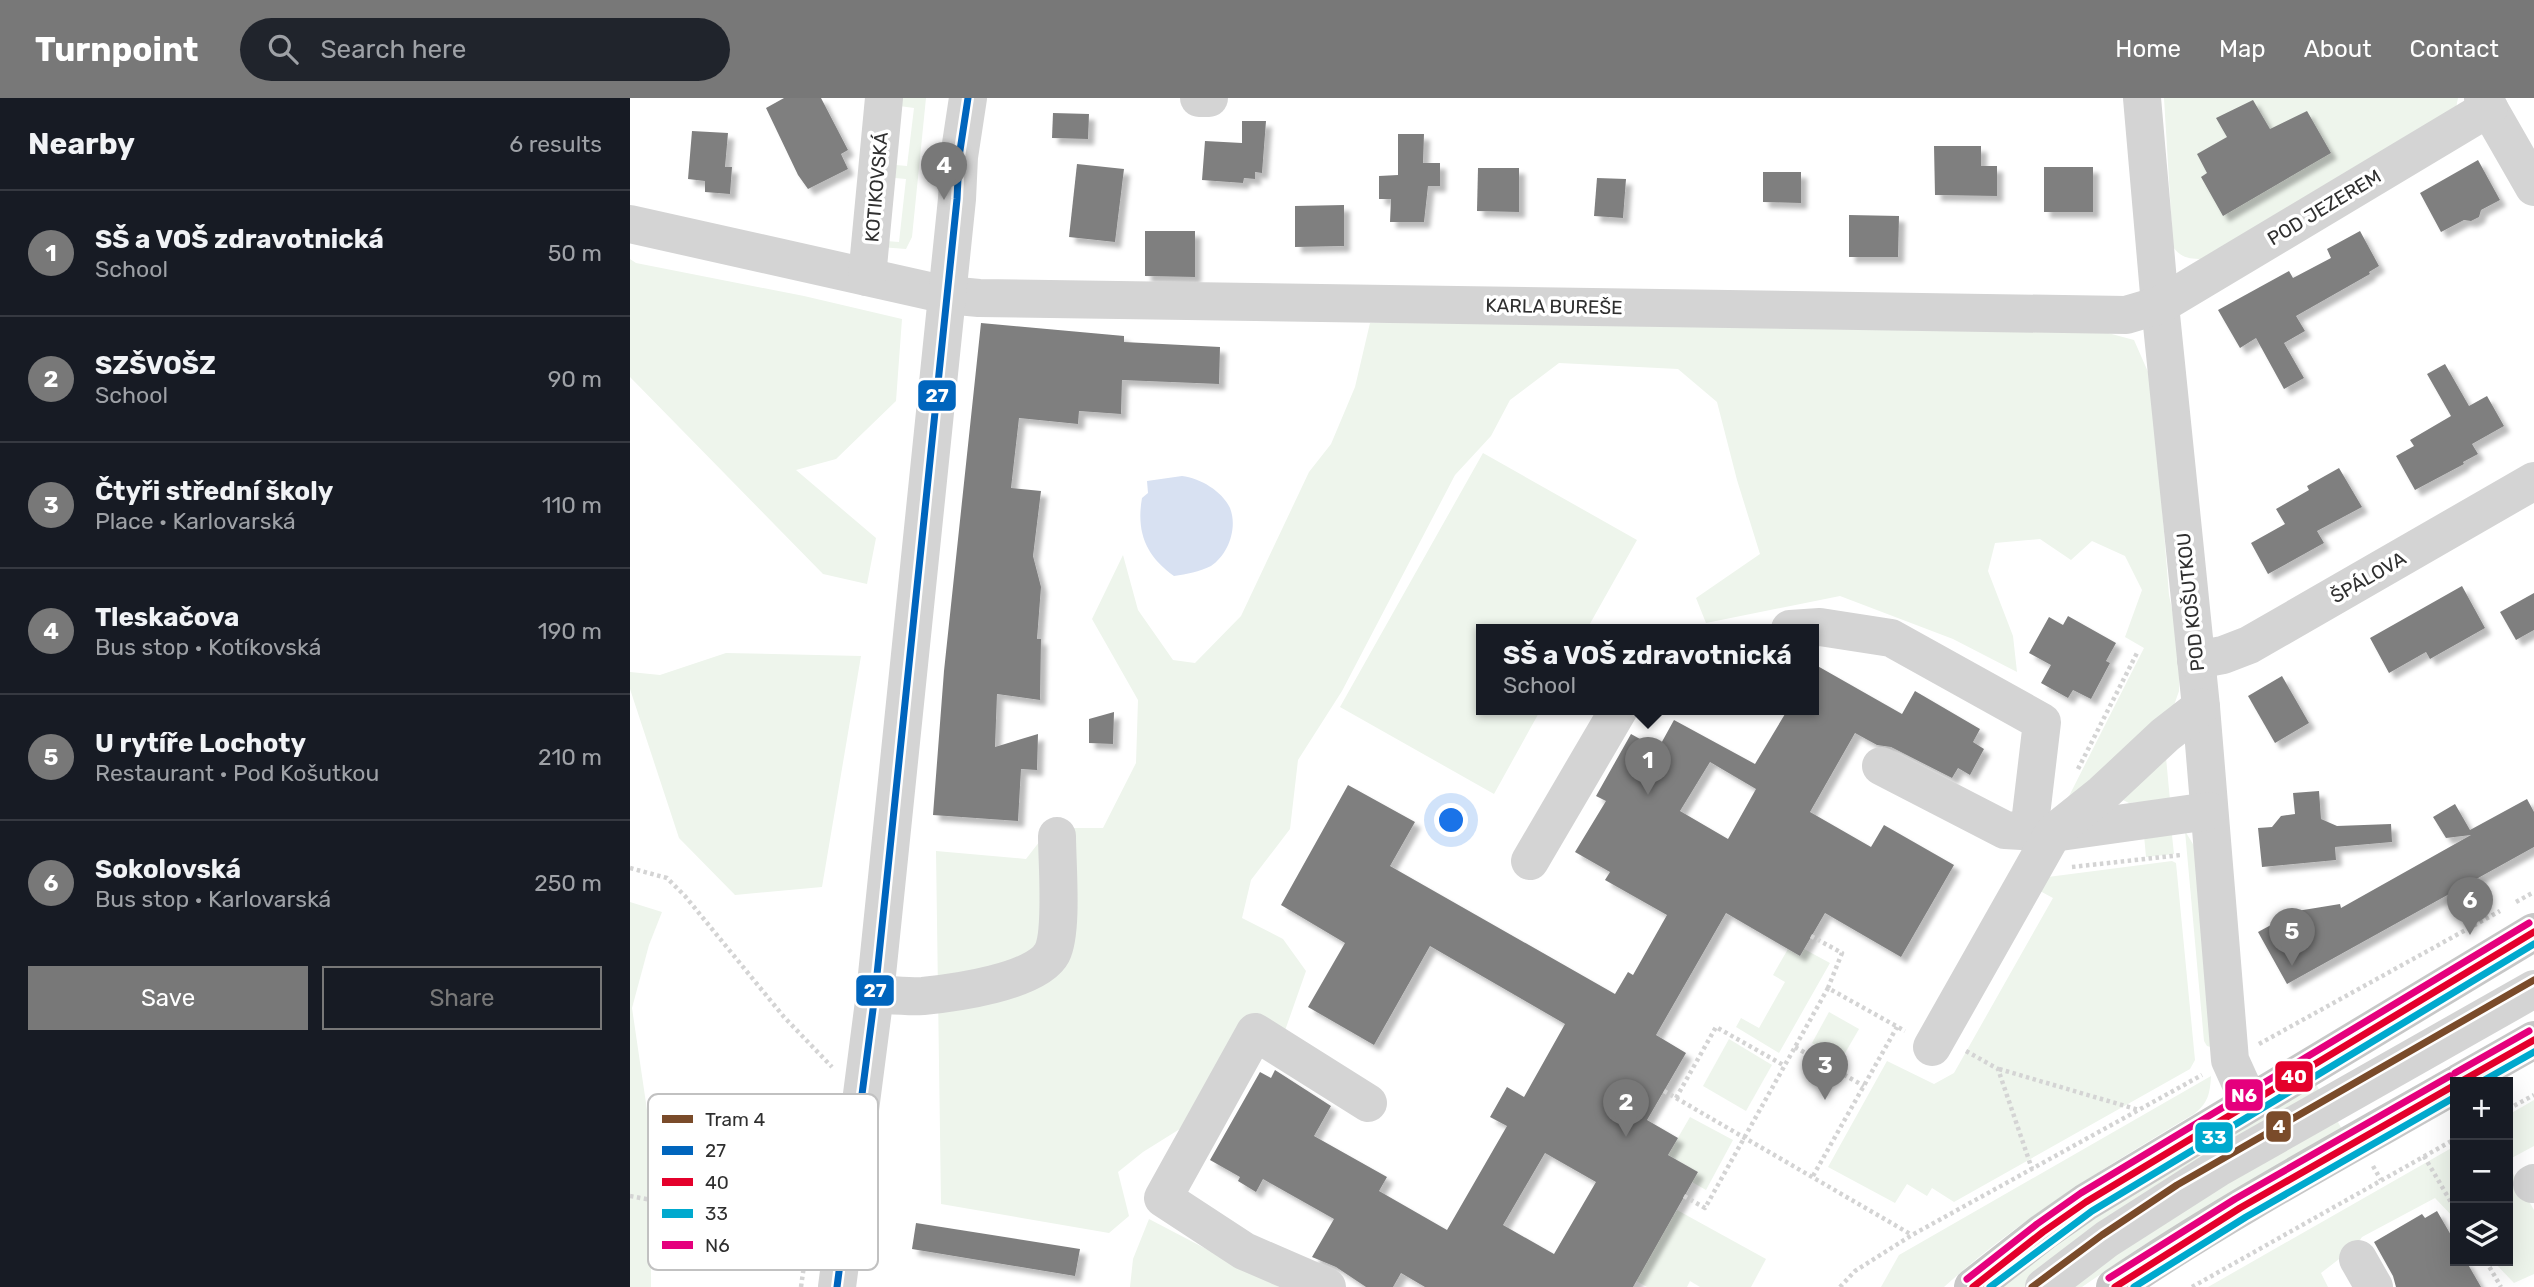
<!DOCTYPE html>
<meta charset="utf-8">
<style>
body{margin:0;font-family:Rubik,sans-serif;background:#20242c;color:#f1f3f6}
.controls{position:absolute;right:21px;bottom:21px;display:grid;overflow:hidden;border-radius:0px;box-shadow:0 7px 28px #0002}
.controls button{width:63px;height:63px;display:grid;place-items:center;padding:0;border:0;border-bottom:2px solid #363941;background:#171b24;color:#f1f3f6;font:35px sans-serif}
.you{position:absolute;left:822px;top:723px;width:24px;height:24px;margin:-18px;border:5px solid #fff;border-radius:50%;background:#1a73e8;box-shadow:0 0 0 10px #1a73e833}
.badge{display:grid;place-items:center;width:46px;height:46px;border-radius:50%;background:#787878;color:#fff;font-size:23px;font-weight:700}
.pin{position:absolute;translate:-50% -58px;filter:drop-shadow(0 2px 4px #0008)}
.pin::after{content:'';position:absolute;top:37px;width:24px;height:21px;background:inherit;clip-path:polygon(0 0,100% 0,50% 100%)}
.popup{position:absolute;left:846px;top:526px;width:343px;height:91px;box-sizing:border-box;display:grid;place-content:center;border-radius:0px;background:#171b24;filter:drop-shadow(0 2px 5px #0005);font-size:23px;white-space:nowrap;color:#9ea1a6}
.popup b{font-size:26px;color:#f1f3f6}
.popup::after{content:'';position:absolute;left:50%;top:100%;margin-left:-14px;border:14px solid transparent;border-top-color:#171b24}
.list{margin:0;padding:0;list-style:none}
h2{display:flex;justify-content:space-between;align-items:center;height:91px;margin:0;padding:0 28px;font-size:30px}
h2 small{font-size:23px;font-weight:400;color:#9ea1a6}
.list li{display:grid;grid-template-columns:46px 1fr auto;gap:21px;align-items:center;box-sizing:border-box;height:126px;padding:0 28px;border-top:2px solid #363941}
.list b{display:block;font-size:26px;white-space:nowrap}
.list p{margin:0;font-size:23px;white-space:nowrap;color:#9ea1a6}
.list em{font-size:23px;font-style:normal;color:#9ea1a6}
.actions{display:flex;gap:14px;padding:21px 28px}
.actions a{flex:1;padding:16px 0;border:2px solid #787878;border-radius:0px;text-align:center;font-size:24px;color:#787878}
.actions .main{background:#787878;color:#fff}
.icon{flex:none;width:38px;height:38px;fill:none;stroke:currentColor;stroke-width:2;stroke-linecap:round;stroke-linejoin:round}
.map{position:relative;flex:none;width:1904px;height:1189px;overflow:hidden}
header{display:flex;align-items:center;gap:42px;box-sizing:border-box;height:98px;padding:0 35px;background:#787878;color:#fff}
header strong{font-size:33px}
nav{display:flex;gap:38px;margin-inline-start:auto;font-size:24px}
.search{width:490px;height:63px;background:#20242c;display:flex;align-items:center;gap:18px;box-sizing:border-box;padding:0 24px;border-radius:38px;color:#9ea1a6;font-size:26px}
main{display:flex}
aside{flex:1;background:#171b24}
.map>svg:first-child{display:block}
</style>
<header>
<strong>Turnpoint</strong>
<div class="search"><svg class="icon" aria-label="search" viewBox="0 0 24 24"><circle cx="10" cy="10" r="6"/><path d="M15 15l6 6"/></svg>Search here</div>
<nav><a>Home</a><a>Map</a><a>About</a><a>Contact</a></nav>
</header>
<main>
<aside>
<h2>Nearby<small>6 results</small></h2>
<ul class="list">
<li><span class="badge">1</span><div><b>SŠ a VOŠ zdravotnická</b><p>School</p></div><em>50 m</em></li>
<li><span class="badge">2</span><div><b>SZŠVOŠZ</b><p>School</p></div><em>90 m</em></li>
<li><span class="badge">3</span><div><b>Čtyři střední školy</b><p>Place · Karlovarská</p></div><em>110 m</em></li>
<li><span class="badge">4</span><div><b>Tleskačova</b><p>Bus stop · Kotíkovská</p></div><em>190 m</em></li>
<li><span class="badge">5</span><div><b>U rytíře Lochoty</b><p>Restaurant · Pod Košutkou</p></div><em>210 m</em></li>
<li><span class="badge">6</span><div><b>Sokolovská</b><p>Bus stop · Karlovarská</p></div><em>250 m</em></li>
</ul>
<div class="actions"><a class="main">Save</a><a>Share</a></div>
</aside>
<div class="map">
<svg width="1904" height="1189" viewBox="0 0 1904 1189">
<defs>
<filter id="shadow"><feDropShadow dx="6" dy="6" stdDeviation="2" flood-color="#0004"/></filter>
</defs>
<rect width="100%" height="100%" fill="#fff"/>
<g fill="#eef5ec">
<path d="M262,0H296L282,139L276,151L250,149L256,143L269,144L276,81L254,79L255,66L277,68L284,10L262,7Z"/>
<path d="M1534,0H1828L1826,10L1572,161C1560,161 1551,160 1543,149Z"/>
<path d="M0,161L6,165L174,198L272,221L266,303L206,361L166,372L246,440L237,486L193,476L0,279Z"/>
<path d="M740,225L1448,227L1504,242L1522,283L1539,497L1550,550L1549,593L1542,613L1433,710L1514,550L1495,539L1512,492L1495,458L1462,443L1441,462L1410,441L1365,445L1358,473L1383,538L1387,574L1323,541L1210,498L1076,525L1066,500L1130,456L1107,382L1087,304L1048,271L929,265L880,302L861,338L825,377L712,593L668,662L660,731L621,782L612,820L653,841L676,873L652,941L553,1029L513,1054L488,1074L499,1118L479,1135L311,1106L306,753L396,761L420,730H473L506,665L508,602L462,521L493,457L508,512L543,562L565,565L611,518L679,374L701,346L725,289Z"/>
<path d="M853,355L1007,442L957,531H852V611H911L864,696L710,609Z"/>
<path d="M96,555L231,558L192,789L105,797L49,740L0,591V574L30,577Z"/>
<path d="M1535,649L1540,702L1499,705L1493,702Z"/>
<path d="M1541,728L1544,756L1516,759L1514,737Z"/>
<path d="M1555,733L1566,751L1584,950L1577,948L1574,943Z"/>
<path d="M1542,763L1546,765L1565,962L1560,971L1324,1104L1302,1090L1297,1098L1277,1086L1265,1105L1198,1069L1257,963L1304,986L1324,975L1423,800L1410,793V780Z"/>
<path d="M0,804L32,814L19,847L2,910L21,1039V1189H0Z"/>
<path d="M1158,851L1170,858L1174,851L1200,865L1149,955L1106,929L1111,920L1129,930L1155,884L1143,877Z"/>
<path d="M1199,914L1229,931L1211,962L1182,945Z"/>
<path d="M1099,941L1142,967L1116,1013L1073,988Z"/>
<path d="M1581,978C1580,996 1578,1005 1564,1016C1477,1068 1389,1121 1314,1189H1251L1269,1157Z"/>
<path d="M1685,984L1692,997L1437,1156L1395,1189H1369L1406,1157Z"/>
<path d="M1904,1002V1048L1878,1062V1017Z"/>
<path d="M1704,1017L1713,1033L1509,1150L1452,1189H1431Z"/>
<path d="M1060,1019L1103,1042L1076,1092L1062,1084L1068,1074L1038,1057Z"/>
<path d="M1825,1048V1121L1805,1100L1732,1139L1726,1148L1691,1175L1698,1189H1578Z"/>
<path d="M1878,1067L1904,1112V1176L1884,1185L1863,1163H1878Z"/>
<path d="M1047,1112L1136,1161L1121,1189H1070L1060,1183L1057,1189H1017L1001,1180Z"/>
<path d="M519,1121L649,1189H500L503,1161Z"/>
</g>
<path fill="#d8e1f2" d="M552,378C570,380 592,393 600,410C608,430 598,457 581,468C569,474 557,476 544,478C516,458 506,434 512,400L518,395L517,383Z"/>
<g fill="#7f7f7f" fill-rule="evenodd" filter="url(#shadow)">
<path d="M154,0H191L218,52L211,56L218,71L178,91L168,77L136,10Z"/>
<path d="M1623,2L1640,31L1677,13L1701,55L1593,118L1571,79L1577,75L1567,56L1597,39L1586,20Z"/>
<path d="M423,15L459,16L458,41L422,40Z"/>
<path d="M612,23H636L632,75L625,74V81L614,80L613,85L572,82L575,43L612,45Z"/>
<path d="M62,33L98,35L95,69H102L100,96L75,94V83L58,81Z"/>
<path d="M768,36H794L793,65H810V88H798L794,124H760L761,101H749V78L768,77Z"/>
<path d="M1304,48H1351V68H1367V98L1305,97Z"/>
<path d="M1848,62L1870,102L1851,112L1849,119L1841,123L1834,122L1811,134L1790,95Z"/>
<path d="M447,66L494,71L485,144L439,139Z"/>
<rect x="1414" y="69" width="49" height="45"/>
<path d="M848,70H889V114L847,113Z"/>
<path d="M1133,74H1171V105L1133,104Z"/>
<path d="M967,80L996,81L993,120L964,118Z"/>
<path d="M714,107V148L665,149V108Z"/>
<path d="M1219,117L1269,118L1268,159H1219Z"/>
<path d="M515,133H565V179L515,178Z"/>
<path d="M1730,133L1749,168L1739,174L1740,176L1666,218L1675,233L1654,245L1674,280L1654,291L1626,240L1610,250L1588,212L1659,173L1663,180L1701,160L1697,151Z"/>
<path d="M351,225L494,238V244L590,249L589,286L492,282L491,316L449,313L448,326L389,320L381,390L411,393L403,458L411,489L407,541H411L410,602L367,596L365,649L408,636L407,672L391,671L388,723L303,717L314,573Z"/>
<path d="M1815,266L1839,308L1857,298L1874,328L1842,346L1848,356L1833,364L1834,366L1785,392L1766,358L1784,348L1780,342L1821,318L1797,276Z"/>
<path d="M1709,370L1732,409L1687,433L1694,445L1638,476L1621,445L1655,426L1646,411L1679,392L1677,388Z"/>
<path d="M1832,488L1855,530L1800,561L1796,554L1759,575L1740,540Z"/>
<path d="M1904,495V532L1886,542L1870,514Z"/>
<path d="M1438,518L1486,545L1476,563L1480,565L1461,601L1443,592L1438,600L1411,585L1421,567L1399,555L1419,519L1433,527Z"/>
<path d="M1184,566L1272,616L1285,593L1350,631L1343,644L1354,651L1340,677L1328,670L1322,680L1261,649L1247,647L1225,635L1180,714L1241,749L1254,727L1324,767L1271,859L1195,815L1170,858L1096,815L1026,937L1056,955L1017,1022L1048,1040L1038,1057L1068,1074L1003,1189H795L771,1175L763,1189H736L706,1169L682,1159L704,1121L633,1081L626,1094L608,1083L610,1079L580,1062L630,974L641,980L645,972L701,1008L684,1038L757,1079L749,1093L817,1132L877,1028L860,1019L877,989L894,999L935,926L800,848L744,947L678,909L715,845L651,807L718,687L785,724L760,768L985,896L998,874L1003,877L1037,817L975,782L980,774L945,754L976,703L966,698L1001,636L1028,651L1044,622L1125,666L1158,611H1184ZM1080,664L1126,691L1098,741L1050,713ZM915,1055L966,1084L924,1156L873,1127Z"/>
<path d="M1652,578L1679,625L1645,645L1618,598Z"/>
<path d="M484,614L483,646L459,645V621Z"/>
<path d="M1689,693L1691,721L1707,728L1761,726L1762,744L1705,749L1706,762L1632,769L1628,730L1642,729L1651,718L1665,716L1663,695Z"/>
<path d="M1897,701L1904,714V749L1657,886L1628,834L1667,813L1710,806L1711,810L1841,737L1816,740L1803,719L1825,706L1840,732Z"/>
<path d="M1807,1113L1825,1144V1163H1836L1851,1189H1766L1763,1178L1744,1144L1792,1116L1795,1120Z"/>
<path d="M286,1125L450,1151L445,1178L282,1151Z"/>
</g>
<g fill="none" stroke-linecap="round" stroke-linejoin="round">
<g stroke="#d4d4d4" stroke-width="4.5" stroke-dasharray="3.5 3.5" stroke-linecap="butt">
<path d="M1448,671L1508,553"/>
<path d="M1442,769L1551,757"/>
<path d="M0,770L37,780L55,798L154,919L202,969"/>
<path d="M1886,804L1904,794"/>
<path d="M1181,838L1212,855L1198,890L1275,933"/>
<path d="M1629,946L1870,813"/>
<path d="M1165,949L1234,988"/>
<path d="M1336,953L1368,971L1402,1071"/>
<path d="M1369,971L1509,1012"/>
<path d="M1034,993L1282,1137"/>
<path d="M1046,1000L1086,929L1155,968"/>
<path d="M1878,1011L1904,997"/>
<path d="M1794,1058L1825,1111"/>
<path d="M1743,1068L1751,1082"/>
<path d="M1183,1078L1267,929"/>
<path d="M0,1098L178,1131"/>
<path d="M1054,1098L1075,1110L1198,890"/>
<path d="M1856,1163L1871,1189"/>
<path d="M171,1189L180,1124"/>
<path d="M1210,1189L1225,1173L1282,1137L1572,977"/>
<path d="M1562,1189L1825,1041"/>
</g>
<g stroke="#d4d4d4" stroke-width="38">
<path d="M569,0H579"/>
<path d="M1512,0L1530,207L1571,609L1600,962L1619,1004"/>
<path d="M1853,0L1904,89"/>
<path d="M0,126L317,197L349,200L1496,217L1530,207L1859,10"/>
<path d="M237,179L254,0"/>
<path d="M1160,531L1190,529L1261,540L1412,624L1399,734"/>
<path d="M1566,562L1593,557L1619,547L1904,383"/>
<path d="M1251,668L1375,732L1423,735L1579,713"/>
<path d="M900,763L989,611"/>
<path d="M245,896C260,897 277,899 293,898C323,895 407,884 422,855C433,834 427,764 427,738"/>
<path d="M1302,949L1423,735L1473,695L1535,637L1571,609"/>
<path d="M1902,1086L1904,1085"/>
<path d="M1728,1161L1744,1189"/>
<path d="M207,1189L245,896L327,101L329,59L338,0"/>
<path d="M697,1189L614,1153L533,1100L625,934L738,1005"/>
<path d="M1414,1189L1477,1141L1588,1070L1904,891"/>
</g>
<g stroke="#c7c7c7" stroke-width="38">
<path d="M1830,984L1904,942"/>
<path d="M1343,1189L1413,1134L1456,1104L1904,834"/>
<path d="M1485,1189C1594,1115 1711,1052 1825,987"/>
</g>
<defs>
<path id="bus-1" d="M207,1189L245,896L327,101L329,59L338,0"/>
<g id="bus-2">
<path d="M1830,984L1904,942"/>
<path d="M1343,1189L1413,1134L1456,1104L1904,834"/>
<path d="M1485,1189L1610,1110L1825,987"/>
</g>
<g id="bus-3">
<path d="M1851,984L1904,954"/>
<path d="M1360,1189L1462,1113L1904,846"/>
<path d="M1504,1189L1616,1119L1825,999"/>
</g>
<g id="bus-4">
<path d="M1825,975L1899,933"/>
<path d="M1479,1180L1605,1101L1820,978"/>
<path d="M1337,1181L1407,1126L1451,1095L1899,825"/>
</g>
</defs>
<use href="#bus-1" stroke="#fff" stroke-width="12"/>
<use href="#bus-2" stroke="#fff" stroke-width="12"/>
<use href="#bus-3" stroke="#fff" stroke-width="12"/>
<use href="#bus-4" stroke="#fff" stroke-width="12"/>
<use href="#bus-1" stroke="#0065bd" stroke-width="7"/>
<use href="#bus-2" stroke="#e4002b" stroke-width="7"/>
<use href="#bus-3" stroke="#00a9ce" stroke-width="7"/>
<use href="#bus-4" stroke="#e5007d" stroke-width="7"/>
<defs>
<path id="tram-1" d="M1402,1189L1472,1137L1547,1087L1904,882"/>
</defs>
<use href="#tram-1" stroke="#fff" stroke-width="12"/>
<use href="#tram-1" stroke="#7a4b2a" stroke-width="7"/>
</g>
<g text-anchor="middle" stroke-width="7" stroke-linejoin="round" paint-order="stroke">
<g font-size="19" fill="#2f2f2f" stroke="#fff">
<text transform="translate(246 89) rotate(-85)" y="7">KOTIKOVSKÁ</text>
<text transform="translate(1694 109) rotate(-31)" y="7">POD JEZEREM</text>
<text transform="translate(924 208) rotate(1)" y="7">KARLA BUREŠE</text>
<text transform="translate(1738 479) rotate(-30)" y="7">ŠPÁLOVA</text>
<text transform="translate(1560 504) rotate(-96)" y="7">POD KOŠUTKOU</text>
</g>
</g>
<rect x="18" y="996" width="230" height="176" rx="10" fill="#fff" stroke="#c1c1c1" stroke-width="2"/>
<rect x="32" y="1017" width="31" height="8" fill="#7a4b2a"/>
<rect x="32" y="1048" width="31" height="9" fill="#0065bd"/>
<rect x="32" y="1080" width="31" height="8" fill="#e4002b"/>
<rect x="32" y="1111" width="31" height="9" fill="#00a9ce"/>
<rect x="32" y="1143" width="31" height="8" fill="#e5007d"/>
<g font-size="19" fill="#2f2f2f">
<text x="75" y="1028">Tram 4</text>
<text x="75" y="1059">27</text>
<text x="75" y="1091">40</text>
<text x="75" y="1122">33</text>
<text x="75" y="1154">N6</text>
</g>
<g stroke="#fff" stroke-width="2.5">
<rect x="287" y="281" width="40" height="33" rx="7" fill="#0065bd"/>
<rect x="225" y="876" width="40" height="33" rx="7" fill="#0065bd"/>
<rect x="1644" y="962" width="40" height="33" rx="7" fill="#e4002b"/>
<rect x="1594" y="980" width="40" height="34" rx="7" fill="#e5007d"/>
<rect x="1635" y="1012" width="27" height="33" rx="7" fill="#7a4b2a"/>
<rect x="1564" y="1023" width="40" height="33" rx="7" fill="#00a9ce"/>
</g>
<g font-size="19" text-anchor="middle" font-weight="bold" fill="#fff">
<text x="307" y="304">27</text>
<text x="245" y="899">27</text>
<text x="1664" y="985">40</text>
<text x="1614" y="1004">N6</text>
<text x="1649" y="1035">4</text>
<text x="1584" y="1046">33</text>
</g>
</svg>
<div class="controls">
<button>+</button>
<button>−</button>
<button><svg class="icon" aria-label="layers" viewBox="0 0 24 24"><path d="M12 4l9 5-9 5-9-5zM3 14l9 5 9-5"/></svg></button>
</div>
<div class="you"></div>
<div class="pin badge" style="left:1018px;top:697px">1</div>
<div class="popup"><b>SŠ a VOŠ zdravotnická</b>School</div>
<div class="pin badge" style="left:996px;top:1039px">2</div>
<div class="pin badge" style="left:1195px;top:1002px">3</div>
<div class="pin badge" style="left:314px;top:102px">4</div>
<div class="pin badge" style="left:1662px;top:868px">5</div>
<div class="pin badge" style="left:1840px;top:837px">6</div>
</div>
</main>
